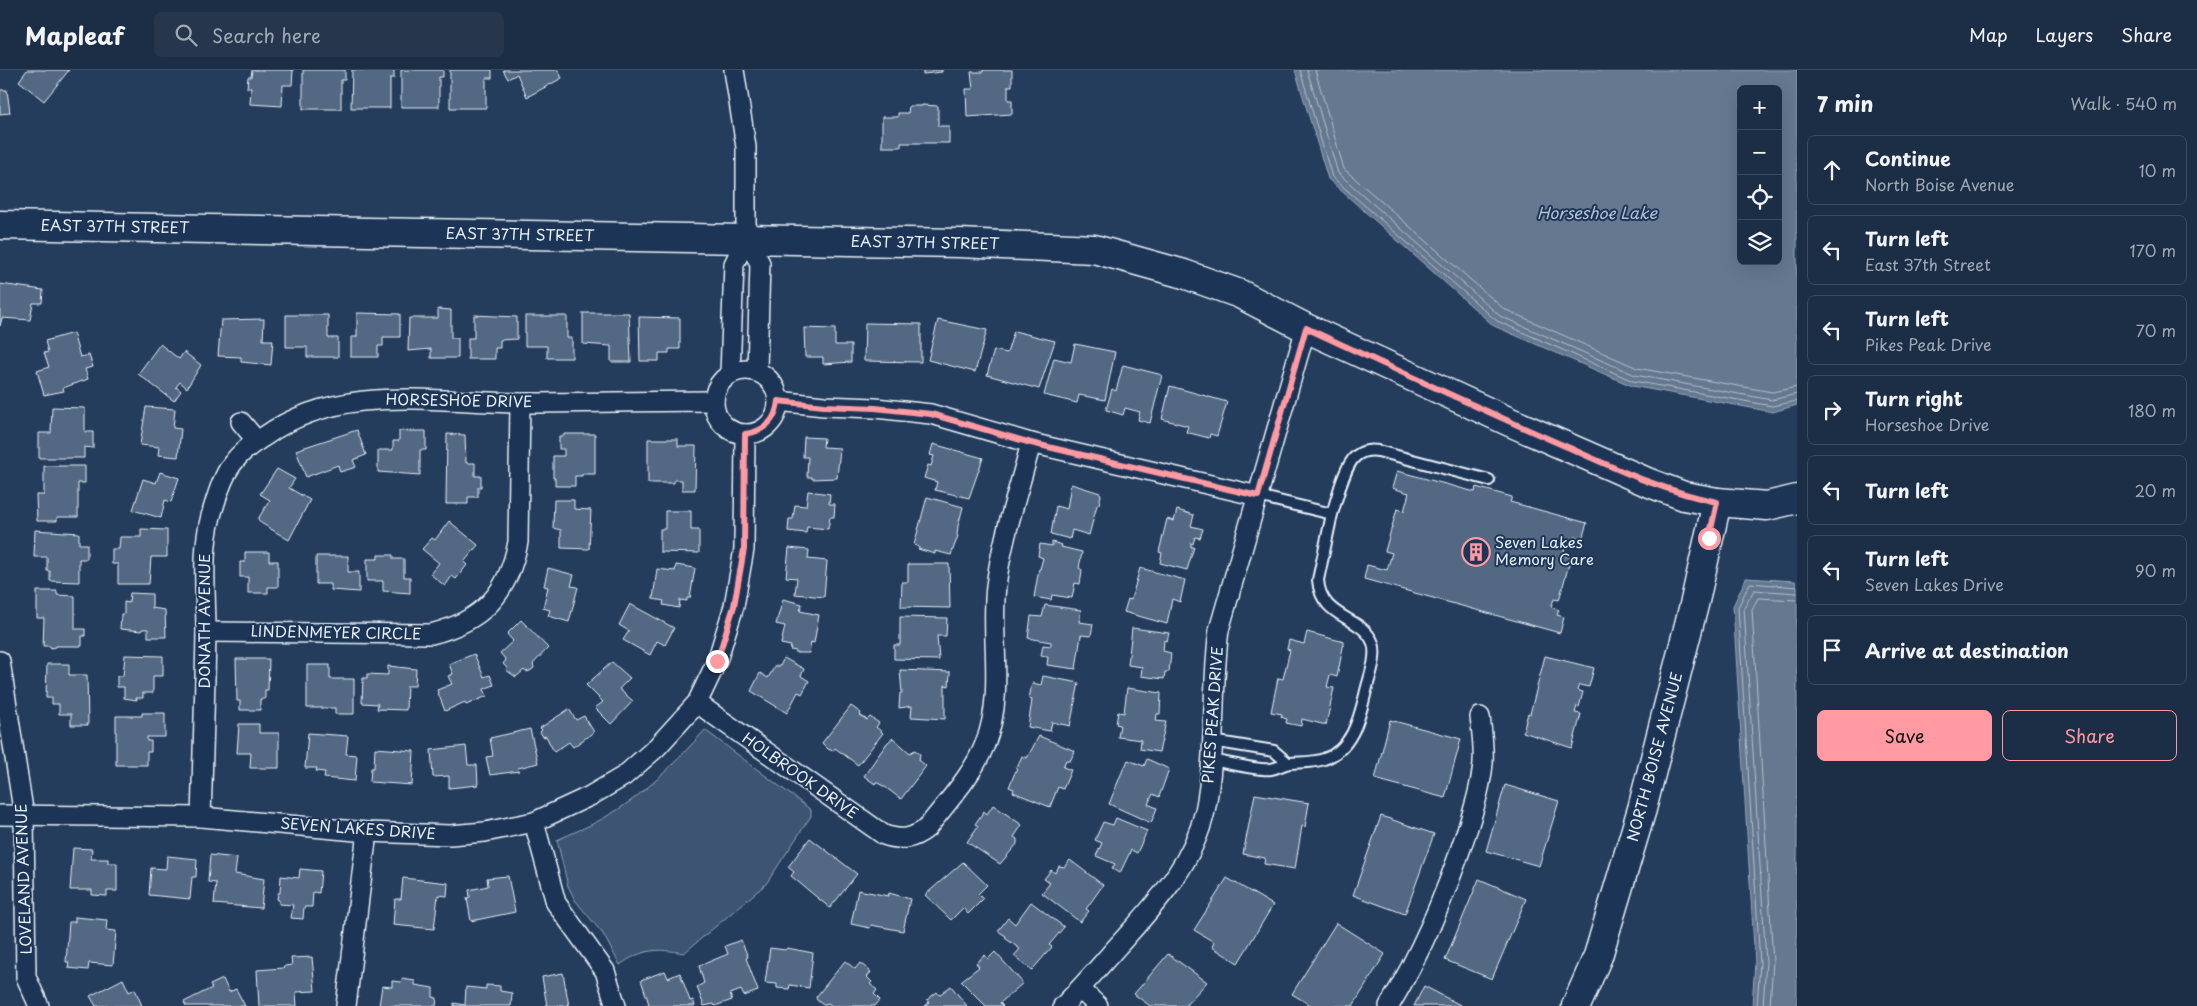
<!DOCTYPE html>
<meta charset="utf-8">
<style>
body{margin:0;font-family:"Playpen Sans",sans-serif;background:#25364d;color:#f1f3f6}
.controls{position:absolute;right:15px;top:15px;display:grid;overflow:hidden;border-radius:8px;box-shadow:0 5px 20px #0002}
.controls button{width:45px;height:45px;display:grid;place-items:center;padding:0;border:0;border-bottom:1px solid #3a4a5f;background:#1c2e46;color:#f1f3f6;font:25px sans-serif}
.stop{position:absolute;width:15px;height:15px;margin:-11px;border:4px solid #ff9aa2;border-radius:50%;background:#fff}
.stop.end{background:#ff9aa2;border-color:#fff;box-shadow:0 1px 5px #0008}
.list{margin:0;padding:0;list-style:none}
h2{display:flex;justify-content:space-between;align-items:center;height:65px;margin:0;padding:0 20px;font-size:21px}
h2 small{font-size:16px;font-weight:400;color:#a0a8b3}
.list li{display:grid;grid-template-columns:32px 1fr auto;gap:15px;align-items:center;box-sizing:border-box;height:70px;margin:0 10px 10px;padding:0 10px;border:1px solid #3a4a5f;border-radius:8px}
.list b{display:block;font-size:19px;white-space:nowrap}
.list p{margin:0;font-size:16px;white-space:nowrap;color:#a0a8b3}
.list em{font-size:16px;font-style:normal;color:#a0a8b3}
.actions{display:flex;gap:10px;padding:15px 20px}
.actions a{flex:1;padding:11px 0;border:1px solid #ff9aa2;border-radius:8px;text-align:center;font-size:18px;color:#ff9aa2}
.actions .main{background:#ff9aa2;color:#111}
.icon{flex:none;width:28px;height:28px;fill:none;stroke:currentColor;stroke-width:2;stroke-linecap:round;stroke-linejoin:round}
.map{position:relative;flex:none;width:1797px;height:936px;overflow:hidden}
header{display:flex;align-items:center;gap:30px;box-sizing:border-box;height:70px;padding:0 25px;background:#1c2e46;border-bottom:1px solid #3a4a5f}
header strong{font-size:24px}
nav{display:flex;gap:28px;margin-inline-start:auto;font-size:18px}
.search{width:350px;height:45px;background:#25364d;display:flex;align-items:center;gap:12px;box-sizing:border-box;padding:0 18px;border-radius:8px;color:#a0a8b3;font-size:19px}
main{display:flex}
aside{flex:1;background:#1c2e46}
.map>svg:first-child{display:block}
</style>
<header>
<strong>Mapleaf</strong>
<div class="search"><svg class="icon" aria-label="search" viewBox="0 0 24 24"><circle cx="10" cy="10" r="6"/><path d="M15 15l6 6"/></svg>Search here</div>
<nav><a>Map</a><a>Layers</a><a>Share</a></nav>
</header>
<main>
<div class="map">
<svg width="1797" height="936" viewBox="0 0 1797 936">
<rect width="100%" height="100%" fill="#253d5d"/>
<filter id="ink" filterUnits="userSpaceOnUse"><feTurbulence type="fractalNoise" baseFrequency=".02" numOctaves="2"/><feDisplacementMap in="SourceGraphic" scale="10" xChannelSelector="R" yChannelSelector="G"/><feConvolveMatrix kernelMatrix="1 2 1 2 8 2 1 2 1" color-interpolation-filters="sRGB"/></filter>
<g filter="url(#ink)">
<path fill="#3e5472" stroke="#93a2b5" d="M705,660L811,740V746L766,814L684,883C657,878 642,879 620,895L603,864L575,830L568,816L557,770C572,763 588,757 602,749C643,727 674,694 705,660Z"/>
<g fill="#657890" stroke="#99a8ba" fill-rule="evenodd">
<path d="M1295,0H1797V335L1773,342L1632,316L1494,256L1328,109ZM1741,19H1778V191H1741Z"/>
<path d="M1746,508L1795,511L1797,517V936H1752L1755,893L1733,536Z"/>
</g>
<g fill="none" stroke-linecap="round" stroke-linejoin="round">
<g stroke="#b4c1ce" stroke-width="1">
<path d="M1300,0L1332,107L1497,251L1633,311L1772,336L1797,331"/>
<path d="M1307,0L1338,103L1500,246L1635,305L1772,330L1797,324"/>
<path d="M1315,0L1344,99L1504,239L1637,298L1772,322L1797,317"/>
<path d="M1757,936L1760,893L1738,537L1750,513L1797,517"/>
<path d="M1763,936L1766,892L1744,538L1754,520L1797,523"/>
<path d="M1770,936L1773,892L1752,540L1758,528L1797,530"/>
</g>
</g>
<g fill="#536782" stroke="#e8f1f8">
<path d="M27,0H69L44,31L19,11Z"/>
<path d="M252,0H293L292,15H283L282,36L250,34L251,18H247L248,7H251Z"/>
<path d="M303,0H345V10H341V39H303Z"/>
<path d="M352,0H394V8H390V38H351Z"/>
<path d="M401,0H443V7H439V37H401Z"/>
<path d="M450,0H492V8H486V38H450Z"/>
<path d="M503,0H558L562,8L527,27L517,4L508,9Z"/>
<path d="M914,0H942V2L923,4V1Z"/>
<path d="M983,0H1012V16H1008V30H1012V44L967,47L966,19H973L971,2H983Z"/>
<path d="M0,20H7L10,43L0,44Z"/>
<path d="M922,35L938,36V56H949V73H901V77H882V47H898V43H908L909,36H922Z"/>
<path d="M0,214L43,220L42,233H33L30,250L2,248L0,256Z"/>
<path d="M438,239L451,240V268H458V288H431V279L408,281L409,248H438Z"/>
<path d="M357,243L400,244V267H383V276H378V287H351V267H357Z"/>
<path d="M583,243H629L631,292H611V276L583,274Z"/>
<path d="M286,245H328V268H338V287H307V277H286Z"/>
<path d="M474,245L517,247V269L500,270V278H495V289H468V268H474Z"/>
<path d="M525,246H567V268H572V288H547V276H525Z"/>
<path d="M639,247L680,248V279H669V283H659V291H640Z"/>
<path d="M264,249L263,270H273L271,295L241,292V287L218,286L221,250Z"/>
<path d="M938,250L987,260L975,302L928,290Z"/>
<path d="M865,253L921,254V292L864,291Z"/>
<path d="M804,258L835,259V275H851V292L823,294V287H805Z"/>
<path d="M1014,261L1055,271L1039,319L987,305L994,280L1007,283Z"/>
<path d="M73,263L80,287L89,285L93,297L85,299L88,309L63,318L64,321L44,325L37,301L49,297L44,283L48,282L45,271Z"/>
<path d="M160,274L179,289L184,282L201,295L187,318L180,312L176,317L181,321L174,331L138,304Z"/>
<path d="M1075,274L1115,282L1105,330L1079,325L1077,333L1044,325L1054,288L1071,292Z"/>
<path d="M1123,295L1162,305L1150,353L1138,350L1140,342L1125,338L1123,345L1106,340L1112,319L1116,321Z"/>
<path d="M1170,316L1227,332L1217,366L1210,364L1209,368L1186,362L1188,356L1162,349Z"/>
<path d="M52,337L85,338V362H93V378L84,377V388H39V363H51Z"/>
<path d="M146,337L175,339L173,358L181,359L178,387L158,385L159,377L140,375Z"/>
<path d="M357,360L366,385L353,390L356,397L340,402L338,395L306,407L296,380Z"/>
<path d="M399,361H426V380H420V405L378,402V380H393V371H399Z"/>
<path d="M447,364L465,365L466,393H475V406H481V417H478V427H468V434H446Z"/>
<path d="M564,364H595V404H582V406H575V416H555V408H553V386H564V379H559V366H564Z"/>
<path d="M804,367L824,368L823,377L840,378L837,408L812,409V407H807L808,387H803Z"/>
<path d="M648,369H678V376H696L695,420H682V410H674V413H648Z"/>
<path d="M933,374L983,388L969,428L935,420L937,412L924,408L928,395L931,396L934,386L930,385Z"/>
<path d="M44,396H85V413H78V447H57V451H37L36,425H44Z"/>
<path d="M277,399L295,409L289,418L310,430L289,470L261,453L258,449L270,430L260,424Z"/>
<path d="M1397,401L1475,422L1476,417L1512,427L1510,432L1587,453L1582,469L1574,467L1573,471L1567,470L1563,485L1571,487L1559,530L1554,529L1551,537L1559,540L1557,545L1564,547L1560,563L1364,509L1367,495L1387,500L1392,483L1385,481L1397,439L1404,441L1409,423L1392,418Z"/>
<path d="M160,402L179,408L171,432L165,430L161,448L133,440L143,409L156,413Z"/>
<path d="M1071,414L1100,423L1101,425L1099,434L1097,435L1089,465L1072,460L1070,469L1051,464L1056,436L1067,439Z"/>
<path d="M808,421L830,424L829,434H835L834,447H830L828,459L807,457L806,463L788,461L789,449H793L795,435L806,436Z"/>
<path d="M927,427L963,437L958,456L957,465L958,466L951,485L935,481V484L918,479L919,477L914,475Z"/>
<path d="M554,430H574V439L591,440L589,479L561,478V460L553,458Z"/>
<path d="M1177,440L1194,445L1191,456L1203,459L1200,468L1195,467L1193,474L1191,473V477H1194L1187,500L1160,493L1162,483L1159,482L1167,449L1174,451Z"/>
<path d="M665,441H691V460H699V483L660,482V459H665Z"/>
<path d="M449,451L478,475L464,492L467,495L456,509L452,506L445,516L430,504L439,493L422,479L432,468L435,470Z"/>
<path d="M141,459L167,460V487H151L149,514H118V494H112V479H119L120,467H141Z"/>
<path d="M35,460L79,463V474H87V489H79V512L50,511V501H47V487H34Z"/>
<path d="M1052,472L1062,475L1061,477L1082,482L1079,498L1082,500L1080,514L1075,513L1072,528L1052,525L1051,530L1034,527L1039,499H1040L1043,488L1038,486L1040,474L1052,476Z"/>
<path d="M789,478L809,480L808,489L827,491L824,527L795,524L797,508L786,507Z"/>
<path d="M245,482H269V491H278V517H268V523H248V507H240V492H245Z"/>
<path d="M378,485H393V489H404V507H410V523L383,521V511H367V489H378Z"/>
<path d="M316,486H348V502H359V522L331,520V514H316Z"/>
<path d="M908,494H949L950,538L901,537L902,512H908Z"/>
<path d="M676,495L695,498L690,528H687V531L680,530L679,538L663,535L664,531L653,529L657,499L675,501Z"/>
<path d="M548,498L574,505L571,516L578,517L569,552L548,546L550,540L543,538L548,517L544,516Z"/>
<path d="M1140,498L1185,510L1180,532L1172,529L1167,554L1124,542L1128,529L1131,530Z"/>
<path d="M37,521H57V525L75,526V559H85V566H82V576H56V577L50,578V576H43L44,548H37Z"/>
<path d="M130,523L152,524V538L165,540L166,567H148V559H142V561L120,559L121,544H124V532L129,533Z"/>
<path d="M783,529L802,534L800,541L819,545L814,573L811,572L809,583H796V581L790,580L791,576L781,574L785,556L776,554Z"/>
<path d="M630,534L674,558L665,575L657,571L650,585L623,570L629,561L619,555Z"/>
<path d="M1045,535L1081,540L1079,552L1093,554L1091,566L1081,565L1076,599L1047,595L1048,587L1041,586L1043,575L1051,576V572L1028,568L1031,546L1042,547Z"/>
<path d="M900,547L947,548L946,566H937L939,590L894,589V575H900Z"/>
<path d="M521,550L548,578L533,594L534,598L530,601L526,602L524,600L516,607L506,600L507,598L503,594L506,590L500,583L513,571L507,564Z"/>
<path d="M1132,558L1169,563L1167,571L1164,570L1163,581L1171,583L1169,602H1165L1164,609L1141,606L1142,597L1128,595Z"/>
<path d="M1307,562L1344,572L1337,607L1330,605L1327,617L1334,618L1326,655L1302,649L1301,656L1286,653L1287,649L1281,647L1282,644L1271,642L1278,608L1283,609L1290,580L1287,579L1289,570L1304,574Z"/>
<path d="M474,584L484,607L490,605L494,615L484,619L487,626L466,635L465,632L445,641L437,620L452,614L448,606L453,604L449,594Z"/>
<path d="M125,585L163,586V606H153V623H143V628H136L137,630L124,628V617H117V606H123Z"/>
<path d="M1545,586L1594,598L1589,617L1579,615L1577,620L1583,622L1579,637L1577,636L1575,643L1581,644L1572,678L1523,662L1528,643L1530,644Z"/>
<path d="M784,588L804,599L801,606L809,611L802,624L798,622L787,643L751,621L760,603L768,608L775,596H780Z"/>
<path d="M236,589H269L268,620H265V629H260V640H240V631H237Z"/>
<path d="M612,592L630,608L619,619L633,631L611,654L595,638L603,632L586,615Z"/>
<path d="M47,594H69V605H87L88,655H71V644H59V634H52V628H46Z"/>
<path d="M307,595H330V609H354V644H335V638H307Z"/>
<path d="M388,596L416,599L415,616H407L406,640L377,639L378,634L362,633L363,608H367V604L388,605Z"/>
<path d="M900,600L950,602L949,616L945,615V649L911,647L912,636L899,638L900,623H902Z"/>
<path d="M1043,606L1079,613L1070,656L1052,652L1050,661L1028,657L1032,630L1029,629L1032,613L1041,615Z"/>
<path d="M1127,618L1161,623L1160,644H1157L1156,651L1166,652L1159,682L1140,679L1141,670L1118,667L1120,655L1116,654L1118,642L1124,643Z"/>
<path d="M851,636L861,643L860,645L867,650L870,647L879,653L876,657L883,663L858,695L835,678L833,681L828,679L822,673Z"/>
<path d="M569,639L576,650L584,646L594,662L573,677L569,672L554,682L546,666L543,667L540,662L542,660L540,658Z"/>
<path d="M142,643H165V667H147V671H151V682H147V695H116V646H142Z"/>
<path d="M1390,650L1461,669L1445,728L1375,709Z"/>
<path d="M239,654H259V663H279V698H250L251,683H237Z"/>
<path d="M530,659L538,693L518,698L519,701L490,705L486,687L493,686L490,668Z"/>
<path d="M308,663L348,666L346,684L357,685L355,711L324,708L325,702L316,701L317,698H305Z"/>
<path d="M1039,666L1075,681L1070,691L1066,690L1063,697L1071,700L1063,719L1058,717L1050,737L1013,722L1014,719L1009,717L1022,686L1027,688Z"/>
<path d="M893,668L910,683L915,680L920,684L919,690L926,696L901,729L885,717L876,712L875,714L864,706L887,673Z"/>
<path d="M466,676L468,695H477L478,715L449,718V706L433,707L431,680Z"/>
<path d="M375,678L414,681L412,715L370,712L371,698H374Z"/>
<path d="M1147,689L1169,699L1159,727L1153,724L1148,734L1157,738L1151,753L1109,734L1124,697H1125L1128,690L1144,696Z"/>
<path d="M1505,715L1559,731L1539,796L1486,781Z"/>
<path d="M1255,724L1309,733L1305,757L1302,756L1295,799L1264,794L1265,788L1243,784Z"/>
<path d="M993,735L1022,755L1014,767L1017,769V774L1000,794L967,772L978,756L975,754L984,741L987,744Z"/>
<path d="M1381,746L1434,764L1405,844L1353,825Z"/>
<path d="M1116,748L1147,761L1137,783L1131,780L1120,803L1112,799L1115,794L1096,786L1102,773L1095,770L1103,752L1113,755Z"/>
<path d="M810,768L857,804L830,838L791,806L794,802L788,797Z"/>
<path d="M73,778L92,779L91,789H108V793H117V821H107V826L92,825V820H70Z"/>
<path d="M210,785L237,788L235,804L264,809L261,838L214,834L216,813L208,812Z"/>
<path d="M167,786L197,789L196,807H192L190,829L149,825L151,798L166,799Z"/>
<path d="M1070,790L1103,815L1086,839L1089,841L1080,852L1042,823L1050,813L1044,809L1051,800L1055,803L1059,796L1064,797Z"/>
<path d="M963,792L987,815L978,824L983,829L968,844L963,838L951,850L925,825Z"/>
<path d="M300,799L321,801L319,823L313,822L312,837H304L303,849L291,848L293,835L279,834V830L277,829L278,823H280L281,806L299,808Z"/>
<path d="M508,806L515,842L471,851L467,828L470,827L469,820L488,816L487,808Z"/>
<path d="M403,808L448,813L447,826L438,825L434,859L393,855L395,829H401Z"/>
<path d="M1227,808L1273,835L1238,893L1212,877L1214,872L1194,860Z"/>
<path d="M1479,809L1526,829L1492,909L1445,890Z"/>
<path d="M858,820L888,826L889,823L910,829L903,861L871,855L870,858L851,854Z"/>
<path d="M1031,832L1064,857L1049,875L1052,877L1032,900L1014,886L1020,879L1005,868L1006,866L998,861L1008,848L1015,854Z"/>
<path d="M75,847L107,850L106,860L116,861L113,895L89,893L88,900L68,898L69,892H66L69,852H75Z"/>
<path d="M1336,853L1385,884L1353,936H1312L1292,924Z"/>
<path d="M741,870L748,887L746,888L758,921L744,926L741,920L730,924L732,930L715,936L714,934L704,936L697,917L704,913L699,896L728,884L725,876Z"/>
<path d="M770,878L785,880L787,878L813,883L809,918L790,915L789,919L777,918V914L765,913Z"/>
<path d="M995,882L1023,913L1000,933L1003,936H986L961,911L979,897L976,893L985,885L988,889Z"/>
<path d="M1168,884L1207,912L1185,936H1150L1134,924Z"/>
<path d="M312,887L315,921L296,922L297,936H259L257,900L283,898L285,896L292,895L291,888Z"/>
<path d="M845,891L855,899L860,893L871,902L867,907L872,912L870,914L877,920L874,924L880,930L875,936H832L828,933L826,935H823L817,930L816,927Z"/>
<path d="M665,901L668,908L680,903L690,931L693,930L695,936H646L649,934L641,910Z"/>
<path d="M563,903L569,936H547L542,907Z"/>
<path d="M123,909L129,922L135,919L142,936H96L90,926Z"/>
<path d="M223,909L229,922L236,919L245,936H186L184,932L212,918L210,915Z"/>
<path d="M402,909L415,911V915L433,918V927L437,928L436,936H379L382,916L392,917V911L401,912Z"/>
<path d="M486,915L500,916V921L512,923L511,936H454V933L465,935L466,917L486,919Z"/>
<path d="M951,916L967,936H925L929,933L927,930L937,922L939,925Z"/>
<path d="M1424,916L1462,936H1414Z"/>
</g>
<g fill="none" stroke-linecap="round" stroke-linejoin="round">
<defs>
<g id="lane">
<path d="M1332,444C1337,429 1344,396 1356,386C1362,381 1371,380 1378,381L1489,410"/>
<path d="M1212,671L1274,681L1288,693"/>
<path d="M1211,690C1225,692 1259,701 1271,699C1278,698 1283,694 1290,693C1301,692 1313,693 1324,689C1351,680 1359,650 1365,625C1368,610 1378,588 1373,573C1362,545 1321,550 1318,510L1332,444L1258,426"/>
</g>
<g id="street">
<path d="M746,169L760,193L757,301"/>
<circle cx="746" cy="332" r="32"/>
<path d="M730,304L734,194L746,169V77L734,0"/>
<path d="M778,331L824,336L875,338L931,344L1031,373L1258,426"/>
<path d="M241,352L257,371"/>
<path d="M206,562L431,564C483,551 508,524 518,472L520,333"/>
<path d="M0,591L24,746L26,907L39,936"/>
<path d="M697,633L884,765C902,771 913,769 927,758C947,732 973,705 985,674C1005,624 990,568 996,516C1002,468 1019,420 1031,373"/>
<path d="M0,745L201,747L367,762L450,765L485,762L534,752L590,726L624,706L656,678L697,633L717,591L734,536L744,479L745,364"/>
<path d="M201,747C203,685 205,623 206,561C206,523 201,483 211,446C216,429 222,408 232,394C240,383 253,373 265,366C339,313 434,332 520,333C584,333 649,331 714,331"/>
<path d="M534,752L556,833L605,901L616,936"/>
<path d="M1080,919L1098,936"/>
<path d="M346,936L367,762"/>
<path d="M1063,936C1085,914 1104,891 1125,868C1159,830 1193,793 1205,741C1217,682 1211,620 1219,560L1306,258"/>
<path d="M1389,936C1421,883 1446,824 1465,766C1473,743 1481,718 1483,693C1484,678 1482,662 1480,647"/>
</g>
<g id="secondary">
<path d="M0,155L959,173L1094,179L1184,204L1240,224L1306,258L1510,352L1647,412L1684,426L1717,432L1767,436L1797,429"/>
<path d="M1576,936L1598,886L1642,739L1695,531L1717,432"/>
</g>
</defs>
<use href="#lane" stroke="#e8f1f8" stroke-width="14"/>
<use href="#street" stroke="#e8f1f8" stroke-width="22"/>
<use href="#secondary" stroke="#e8f1f8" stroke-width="31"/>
<use href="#lane" stroke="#1d3557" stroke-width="10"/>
<use href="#street" stroke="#1d3557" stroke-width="19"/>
<use href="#secondary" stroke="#1d3557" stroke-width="28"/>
</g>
</g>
<g fill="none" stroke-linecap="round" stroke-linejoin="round" filter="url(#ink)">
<path stroke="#ff9aa2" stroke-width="6" d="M717,591L734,536L744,479L745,364C765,361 776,351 778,331L824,336L875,338L931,344L1031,373L1258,426L1306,258C1392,298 1478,338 1565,376C1615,398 1662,421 1717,432L1709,468"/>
</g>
<defs>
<symbol id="building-ring" viewBox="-11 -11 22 22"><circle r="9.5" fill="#1d3557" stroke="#ff9aa2" stroke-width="1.5"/><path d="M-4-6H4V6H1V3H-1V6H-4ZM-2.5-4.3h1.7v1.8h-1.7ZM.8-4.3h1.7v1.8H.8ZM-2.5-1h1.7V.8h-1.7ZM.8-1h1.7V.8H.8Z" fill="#ff9aa2"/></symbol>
</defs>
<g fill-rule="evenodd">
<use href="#building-ring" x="1460" y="466" width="32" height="32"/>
</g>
<g text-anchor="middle" stroke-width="4" stroke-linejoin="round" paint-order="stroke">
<g font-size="15" fill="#e8f1f8" stroke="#1d3557">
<text transform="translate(115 157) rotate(1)" y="5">EAST 37TH STREET</text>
<text transform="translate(520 165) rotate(1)" y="5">EAST 37TH STREET</text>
<text transform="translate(925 173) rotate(1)" y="5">EAST 37TH STREET</text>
<text transform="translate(459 331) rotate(1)" y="5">HORSESHOE DRIVE</text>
<text transform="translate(205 551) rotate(-90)" y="5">DONATH AVENUE</text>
<text transform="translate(336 563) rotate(1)" y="5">LINDENMEYER CIRCLE</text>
<text transform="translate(1213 645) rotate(-86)" y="5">PIKES PEAK DRIVE</text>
<text transform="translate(1655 687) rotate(-75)" y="5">NORTH BOISE AVENUE</text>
<text transform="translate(800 706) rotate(35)" y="5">HOLBROOK DRIVE</text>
<text transform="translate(358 759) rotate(4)" y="5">SEVEN LAKES DRIVE</text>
<text transform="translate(24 809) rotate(-92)" y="5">LOVELAND AVENUE</text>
</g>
<g font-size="15" fill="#e8f1f8" stroke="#1d3557" text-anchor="start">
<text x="1495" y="478">Seven Lakes<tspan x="1495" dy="17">Memory Care</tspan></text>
</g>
<g font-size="16" font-style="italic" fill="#b4c1ce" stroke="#1d3557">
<text x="1597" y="149">Horseshoe Lake</text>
</g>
</g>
</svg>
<div class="controls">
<button>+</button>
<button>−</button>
<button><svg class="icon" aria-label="locate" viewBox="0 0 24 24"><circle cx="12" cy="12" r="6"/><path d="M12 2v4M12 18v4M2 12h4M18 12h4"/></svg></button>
<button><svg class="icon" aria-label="layers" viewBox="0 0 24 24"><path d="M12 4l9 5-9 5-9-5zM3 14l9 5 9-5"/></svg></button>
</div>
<div class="stop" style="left:1709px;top:468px"></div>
<div class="stop end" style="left:717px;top:591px"></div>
</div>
<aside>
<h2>7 min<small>Walk · 540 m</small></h2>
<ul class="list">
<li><svg class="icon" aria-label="ahead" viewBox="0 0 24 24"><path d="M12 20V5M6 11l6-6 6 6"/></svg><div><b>Continue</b><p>North Boise Avenue</p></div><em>10 m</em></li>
<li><svg class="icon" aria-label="left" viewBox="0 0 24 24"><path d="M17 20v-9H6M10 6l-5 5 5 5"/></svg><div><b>Turn left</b><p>East 37th Street</p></div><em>170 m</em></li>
<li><svg class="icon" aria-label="left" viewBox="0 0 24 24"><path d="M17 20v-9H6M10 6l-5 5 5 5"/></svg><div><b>Turn left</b><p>Pikes Peak Drive</p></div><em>70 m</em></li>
<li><svg class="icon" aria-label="right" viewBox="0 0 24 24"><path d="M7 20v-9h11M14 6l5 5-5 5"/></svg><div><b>Turn right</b><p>Horseshoe Drive</p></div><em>180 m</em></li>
<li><svg class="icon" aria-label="left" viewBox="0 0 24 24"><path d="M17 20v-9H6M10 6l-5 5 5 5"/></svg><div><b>Turn left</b></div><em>20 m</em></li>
<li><svg class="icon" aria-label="left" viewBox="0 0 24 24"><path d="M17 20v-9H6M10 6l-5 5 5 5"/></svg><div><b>Turn left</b><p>Seven Lakes Drive</p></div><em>90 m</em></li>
<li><svg class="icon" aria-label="arrive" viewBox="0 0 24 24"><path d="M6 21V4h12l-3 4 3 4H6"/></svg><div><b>Arrive at destination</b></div></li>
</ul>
<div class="actions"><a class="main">Save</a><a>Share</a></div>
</aside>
</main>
